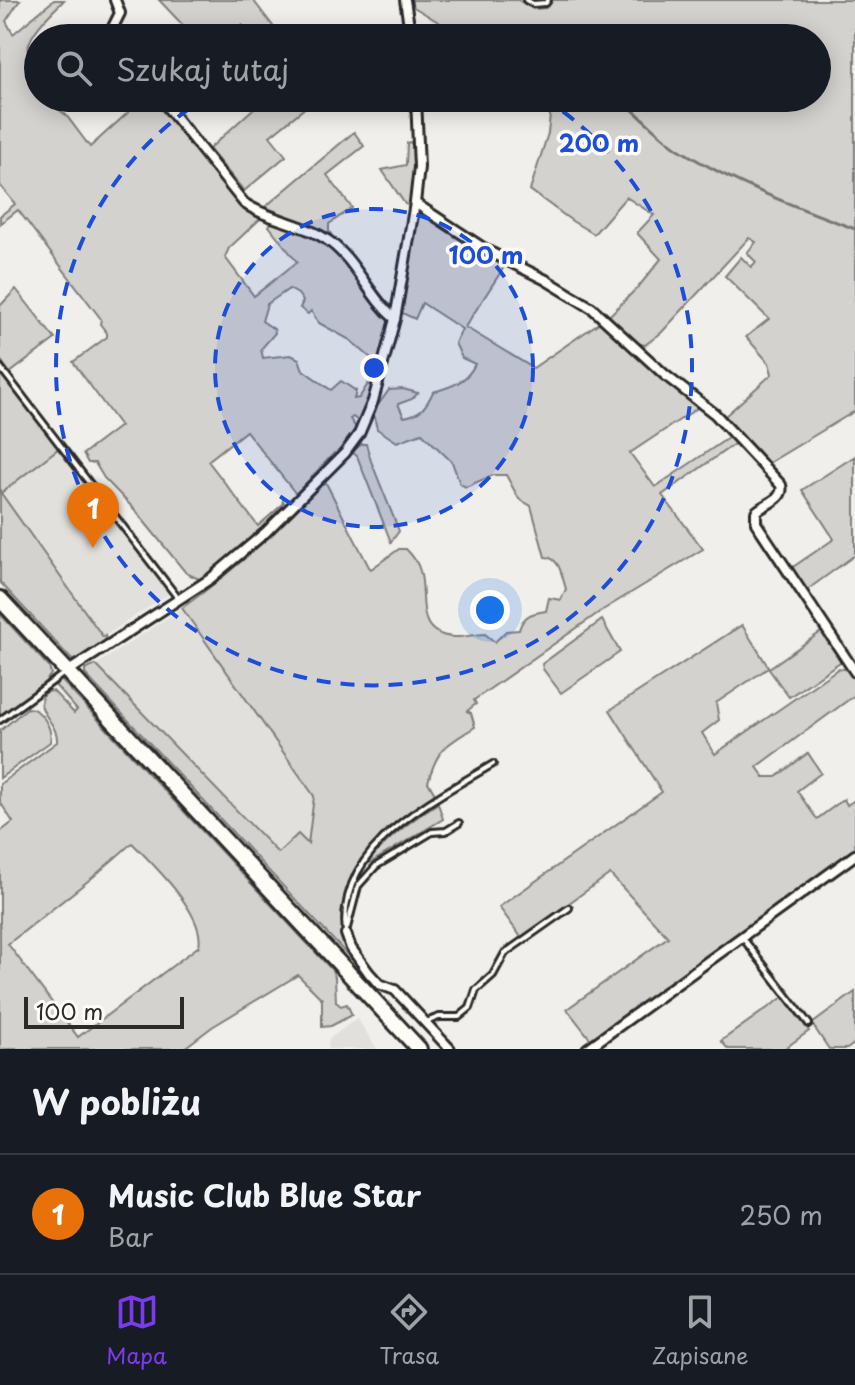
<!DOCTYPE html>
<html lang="pl">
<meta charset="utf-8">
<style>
body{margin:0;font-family:"Playpen Sans",sans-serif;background:#242831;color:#f1f3f6}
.scale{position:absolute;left:24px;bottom:20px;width:160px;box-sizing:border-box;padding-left:8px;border:4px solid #2b2b2b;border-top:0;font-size:22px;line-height:28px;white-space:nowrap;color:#2b2b2b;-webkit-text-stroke:6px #fdfcf7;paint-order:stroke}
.you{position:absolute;left:490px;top:610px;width:28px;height:28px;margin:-20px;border:6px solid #fff;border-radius:50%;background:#1a73e8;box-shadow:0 0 0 12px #1a73e833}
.badge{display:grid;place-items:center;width:52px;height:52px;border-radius:50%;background:#7c3aed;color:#fff;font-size:26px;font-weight:700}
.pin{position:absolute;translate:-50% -66px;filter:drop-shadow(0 2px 4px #0008)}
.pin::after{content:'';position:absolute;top:42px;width:28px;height:24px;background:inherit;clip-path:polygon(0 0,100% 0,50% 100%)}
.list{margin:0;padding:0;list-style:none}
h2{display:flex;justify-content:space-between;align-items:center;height:104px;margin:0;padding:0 32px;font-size:34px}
h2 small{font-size:26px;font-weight:400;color:#9ea1a6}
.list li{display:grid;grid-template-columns:52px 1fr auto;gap:24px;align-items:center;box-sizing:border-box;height:120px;padding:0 32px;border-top:2px solid #363941}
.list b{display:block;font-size:30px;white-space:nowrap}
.list p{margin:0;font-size:26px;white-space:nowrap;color:#9ea1a6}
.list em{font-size:26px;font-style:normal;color:#9ea1a6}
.icon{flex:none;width:44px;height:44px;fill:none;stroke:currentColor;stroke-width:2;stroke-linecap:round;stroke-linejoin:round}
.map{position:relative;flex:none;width:855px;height:1049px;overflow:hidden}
.search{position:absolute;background:#171b24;box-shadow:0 4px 20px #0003;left:24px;right:24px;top:24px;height:88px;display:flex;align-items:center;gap:20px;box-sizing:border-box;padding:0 28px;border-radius:44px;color:#9ea1a6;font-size:30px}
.sheet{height:224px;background:#171b24}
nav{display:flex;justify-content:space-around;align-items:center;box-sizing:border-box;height:112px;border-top:2px solid #363941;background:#171b24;font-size:22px;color:#9ea1a6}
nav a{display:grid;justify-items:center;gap:4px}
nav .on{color:#7c3aed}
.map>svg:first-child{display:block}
</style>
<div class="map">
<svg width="855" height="1049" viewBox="0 0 855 1049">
<rect width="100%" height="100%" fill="#f0efeb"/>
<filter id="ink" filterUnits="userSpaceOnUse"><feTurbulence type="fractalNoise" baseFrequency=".0125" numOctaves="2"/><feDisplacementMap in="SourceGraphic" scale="16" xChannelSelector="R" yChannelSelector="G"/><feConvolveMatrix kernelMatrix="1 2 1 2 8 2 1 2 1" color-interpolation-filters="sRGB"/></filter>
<g filter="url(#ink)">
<g fill="#e1e0dc">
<path d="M59,448L169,594L103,637L1,493Z"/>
<path d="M182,608L314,796L308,844L278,853L96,665Z"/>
<path d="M357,1018L377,1049H328L329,1039Z"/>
</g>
<g fill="#d3d2cf" stroke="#7f7e7d" stroke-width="2" fill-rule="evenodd">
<path d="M0,0H20L6,21L13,34L54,0H64C43,22 11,47 38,76V98H51L49,102L66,115L90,147L144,98H156L239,204L260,219L229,248L225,257L254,296L297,262L269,226L273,221L320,239L341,256L389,322L378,364L350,340L319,323L311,311L308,314L300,308L303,301L298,294L289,289L267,304L262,321L274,329L275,333L261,349L263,358L291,355L299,359L303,370L331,390L341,381L356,391L354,399L359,398L368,384L372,387L359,422L353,417L350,419L356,428L337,455L334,453L296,494L246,431L208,461L258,526L282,505L283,500L286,507L248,544L203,581L186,573L134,509L104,478L95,463H88L83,454L120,426L73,362L107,337V333L100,324L101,319L18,210L0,224V216L15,204L0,185Z"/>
<path d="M159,0H253L282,38H256L242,25L231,38H195Z"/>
<path d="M411,0H518L533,9L546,8L552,0H855V411L767,464L724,417L772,374L769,363L746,337L769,319L725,276L741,257L751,267L756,262L747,253L756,242L749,238L661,333L645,345L633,342L609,316L640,285L661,259L637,233L654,215L626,197L594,234L572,221L530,190L548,133L552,98H817V38H465L412,6Z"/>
<path d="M265,98H317L270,136L286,156L244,191L209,149Z"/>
<path d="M354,132L364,146L327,175L352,208L329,224V231L332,236L318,228L265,207Z"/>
<path d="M410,142L415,148L414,180L409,205L405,204L382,170L406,165L407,143Z"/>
<path d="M423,214L431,216L506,264L465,327L533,368L603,320L699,407L630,453L655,487L731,436L737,442L662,495L703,549L601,611L474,700L476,704L467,711L471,713L475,727C445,746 438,747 428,782L436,796L386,829L356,867L341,912L344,938L355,958L353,961L85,674V670L96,665L278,853L298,834L308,844L314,796L182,608C236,569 280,529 325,481L369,567L371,569L399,549H406C412,555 418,562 420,571C428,596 412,633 453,637C463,638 475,634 485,634L495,642L506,631L519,630C523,615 532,613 546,611L549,598L561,600L566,589C562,577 560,557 545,557L531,506L519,499L506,475H493L466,487L460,484L452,462L422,433L397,442L377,429L373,412L389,390L403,389L418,393L412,399L398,404L404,417C421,414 426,407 433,392C451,387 467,382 475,364L462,358L455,343L462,329L422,303L415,319L402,313L416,219Z"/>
<path d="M16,289L55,339L10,373L0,359V306Z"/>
<path d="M0,371L59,448L1,493L103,637L105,635L106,640C98,650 85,658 72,660L0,582Z"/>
<path d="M362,444H366L371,461L399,531L391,542L357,456L352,452Z"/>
<path d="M855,456V555L807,590L790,569L834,539L802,490Z"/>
<path d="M0,614L49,667L51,674L42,686L0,717Z"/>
<path d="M602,620L620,652L561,693L543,669L542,664Z"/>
<path d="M742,625L769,668L824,630L840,654V662L789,697L768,668L716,703L719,720L702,733L715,754L839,668L851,671L855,677V695L757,767L764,777H776L808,753L821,773L797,791L817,819L844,799L847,805L855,800V850L592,1041L567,1009L668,937L610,874L521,937L499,907L662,792L610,710Z"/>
<path d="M61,680L332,970L335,977L336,1002L341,1006L347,1004L352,1015L331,1026L322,1027V999L298,975L212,1027L183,1049H0V832L13,822L0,802V784L57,742C59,722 31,710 45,692L53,691L74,713L77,710L55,685ZM132,843C153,864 206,915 199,946L78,1037L8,944L93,877Z"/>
<path d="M27,708C41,708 53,728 50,742L0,778V731Z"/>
<path d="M438,803L443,819L365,866C386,839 409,822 438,803Z"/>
<path d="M855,992V1043L847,1049H829L812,1024Z"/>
<path d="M783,997L809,1031L784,1049H728L721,1041Z"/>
</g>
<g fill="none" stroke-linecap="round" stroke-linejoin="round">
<path stroke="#777775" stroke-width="3" d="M633,110C648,123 663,139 680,150C734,184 796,207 855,229"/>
<defs>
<g id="service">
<path d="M526,0L533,4L546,3L548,0"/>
<path d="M0,367L178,598"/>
<path d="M0,720L63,674"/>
<path d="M347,928L358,886L376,866L432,832L446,831L459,823"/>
<path d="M346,934C335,847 430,802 493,764"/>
<path d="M742,937L809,1024"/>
<path d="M426,1022L439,1017H459L470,1008L476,990L493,975L505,953L569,908"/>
</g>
<g id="minor">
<path d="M405,0L411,38"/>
<path d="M113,38V27L120,13L115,0"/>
<path d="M160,98L244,203C270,221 305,223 330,242C357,262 369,297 395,319"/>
<path d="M415,203L488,251L546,280L592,308L665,375L715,414L781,485C785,500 765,503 756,512V523L855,672"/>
<path d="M67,672L210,579L266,532L345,453L359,434L373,401L395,319L415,203L419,167L416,98"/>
<path d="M346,934L351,948L369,973L379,984L395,990L450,1049"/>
<path d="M587,1049L855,855"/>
</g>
<path id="primary" d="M0,599L419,1049"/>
</defs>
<use href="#service" stroke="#2b2b2b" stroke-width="10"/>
<use href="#minor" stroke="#2b2b2b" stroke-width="14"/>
<use href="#primary" stroke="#2b2b2b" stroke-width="20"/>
<use href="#service" stroke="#fdfcf7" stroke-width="4"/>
<use href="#minor" stroke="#fdfcf7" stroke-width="8"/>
<use href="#primary" stroke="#fdfcf7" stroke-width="14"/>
</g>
</g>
<circle cx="374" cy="368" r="159" fill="#1d4ed8" fill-opacity=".12"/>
<g fill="none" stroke="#1d4ed8" stroke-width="4" stroke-dasharray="14 10">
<circle cx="374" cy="368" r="159"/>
<path d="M543 98A318 318 0 1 1 205 98"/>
</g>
<circle cx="374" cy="368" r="12" fill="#1d4ed8" stroke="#fdfcf7" stroke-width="4"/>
<g font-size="24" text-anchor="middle" font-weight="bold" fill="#1d4ed8" stroke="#fdfcf7" stroke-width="7" stroke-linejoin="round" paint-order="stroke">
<text x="599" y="152">200 m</text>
<text x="486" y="264">100 m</text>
</g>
</svg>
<div class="scale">100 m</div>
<div class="you"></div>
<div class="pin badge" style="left:93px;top:548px;background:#e8710a">1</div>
<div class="search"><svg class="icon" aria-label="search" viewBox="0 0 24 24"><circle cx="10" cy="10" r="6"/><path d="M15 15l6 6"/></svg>Szukaj tutaj</div>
</div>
<section class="sheet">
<h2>W pobliżu<small></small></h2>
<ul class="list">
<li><span class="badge" style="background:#e8710a">1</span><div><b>Music Club Blue Star</b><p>Bar</p></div><em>250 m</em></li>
</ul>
</section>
<nav>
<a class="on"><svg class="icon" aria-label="map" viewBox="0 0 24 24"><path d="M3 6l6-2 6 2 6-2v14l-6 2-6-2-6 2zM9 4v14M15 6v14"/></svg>Mapa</a>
<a><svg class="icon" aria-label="directions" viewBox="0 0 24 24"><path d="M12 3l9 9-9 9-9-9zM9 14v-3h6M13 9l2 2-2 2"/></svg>Trasa</a>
<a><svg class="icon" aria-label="saved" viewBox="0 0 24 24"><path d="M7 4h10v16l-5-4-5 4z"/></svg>Zapisane</a>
</nav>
